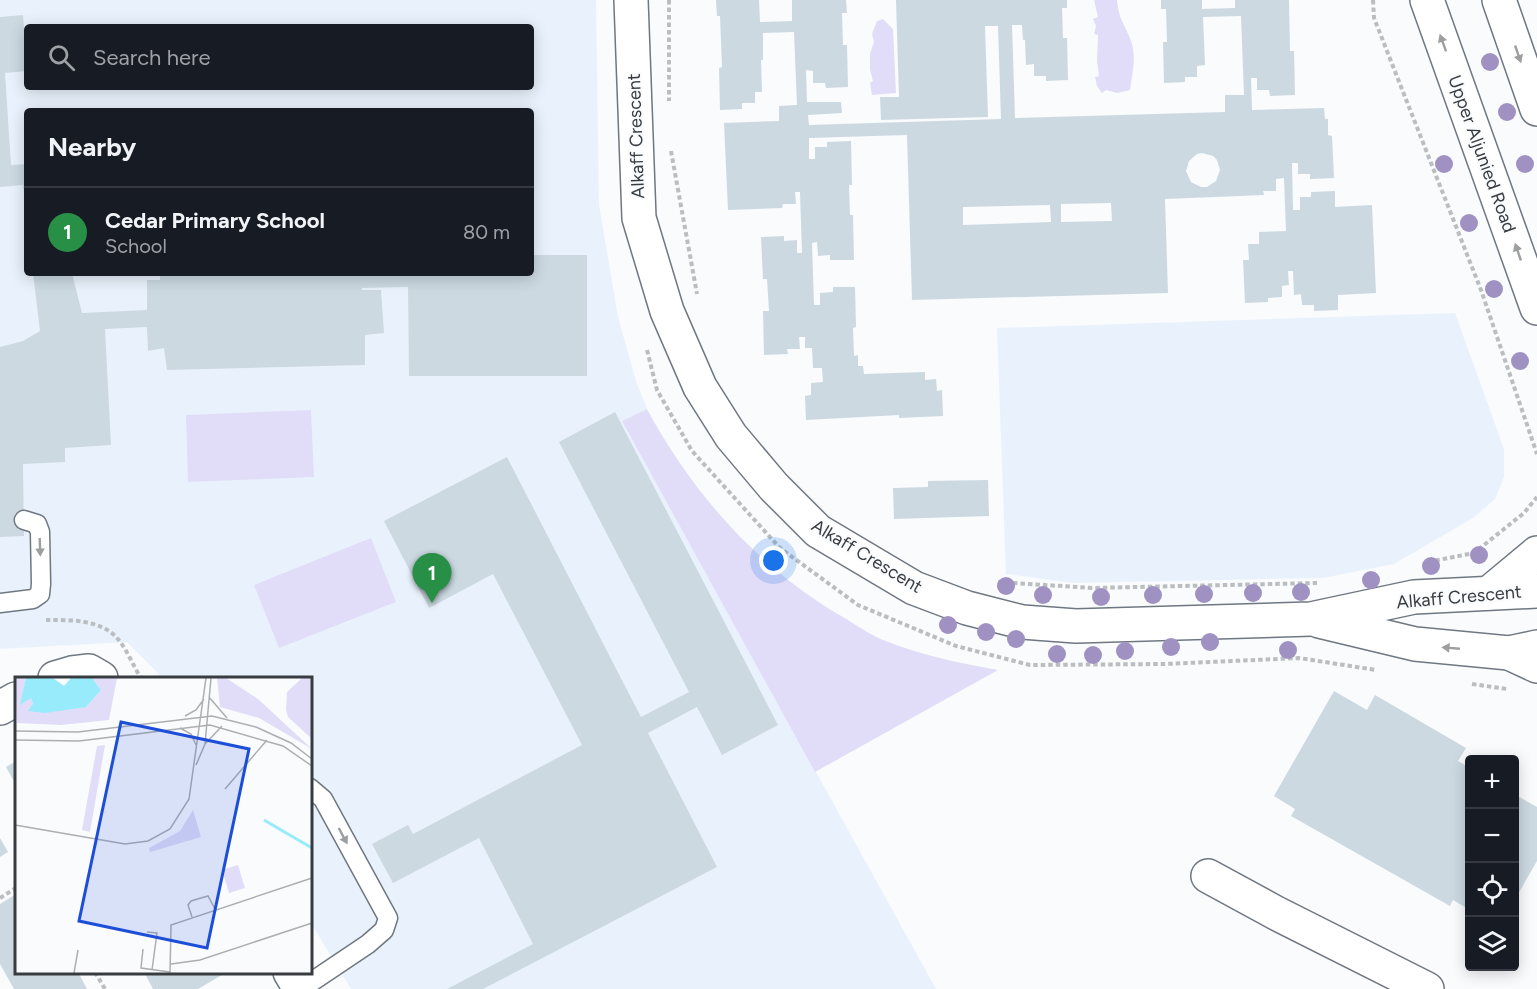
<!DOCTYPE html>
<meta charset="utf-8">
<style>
body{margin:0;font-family:Figtree,sans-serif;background:#242831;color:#f1f3f6}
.controls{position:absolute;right:18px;bottom:18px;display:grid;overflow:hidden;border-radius:6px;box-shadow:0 3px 15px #0003}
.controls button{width:54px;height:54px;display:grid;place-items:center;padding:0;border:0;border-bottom:2px solid #363941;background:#171b24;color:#f1f3f6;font:30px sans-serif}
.you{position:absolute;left:774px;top:561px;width:21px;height:21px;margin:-15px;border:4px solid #fff;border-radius:50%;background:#1a73e8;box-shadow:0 0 0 9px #1a73e833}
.badge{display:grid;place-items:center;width:39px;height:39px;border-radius:50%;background:#278f46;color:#fff;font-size:20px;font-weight:700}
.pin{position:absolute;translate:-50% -50px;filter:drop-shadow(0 2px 3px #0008)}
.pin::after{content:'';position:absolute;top:32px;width:21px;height:18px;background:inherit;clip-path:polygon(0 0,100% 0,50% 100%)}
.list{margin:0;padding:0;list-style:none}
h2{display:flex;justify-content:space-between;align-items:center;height:78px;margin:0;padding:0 24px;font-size:26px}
h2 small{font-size:20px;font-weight:400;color:#9ea1a6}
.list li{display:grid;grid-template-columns:39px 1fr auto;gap:18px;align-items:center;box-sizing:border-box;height:90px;padding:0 24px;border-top:2px solid #363941}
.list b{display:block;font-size:22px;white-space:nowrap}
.list p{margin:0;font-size:20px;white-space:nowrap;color:#9ea1a6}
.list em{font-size:20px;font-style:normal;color:#9ea1a6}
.icon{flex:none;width:33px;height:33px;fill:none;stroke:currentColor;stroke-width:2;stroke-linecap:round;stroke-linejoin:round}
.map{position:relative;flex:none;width:1537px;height:989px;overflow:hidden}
.search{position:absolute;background:#171b24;box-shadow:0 3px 15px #0003;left:24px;top:24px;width:510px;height:66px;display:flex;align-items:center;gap:15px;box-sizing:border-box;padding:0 21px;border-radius:6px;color:#9ea1a6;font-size:22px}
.panel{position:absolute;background:#171b24;box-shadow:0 3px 15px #0003;left:24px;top:108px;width:510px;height:168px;border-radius:6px}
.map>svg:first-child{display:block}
</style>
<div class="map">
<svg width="1537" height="989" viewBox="0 0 1537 989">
<rect width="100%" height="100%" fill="#f9fbfd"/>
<g fill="#e9f2fc" fill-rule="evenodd">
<path d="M0,0H596L599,205L618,317L636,381L647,409L622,421L936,989H351L311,923L310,678H161L157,672L127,642L0,649ZM27,27H531V87H27ZM27,111H531V273H27Z"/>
<path d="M1455,313L1504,449V477L1495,499L1473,518L1394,564L1323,578L1073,583L1006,574L997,328Z"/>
</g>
<g fill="#e1ddf8">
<path d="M1094,0H1117C1119,21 1125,24 1131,41C1137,57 1132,74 1130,90L1117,93L1106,90L1102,93L1097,86L1095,77L1099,76L1097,62L1098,35L1094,34L1096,26L1093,19L1098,17Z"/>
<path d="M883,19L893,29L896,93L872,95L870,83L873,81L870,70V54L874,42L872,34L877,21Z"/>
<path d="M647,409C694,496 761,571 848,620C859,627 871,635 883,640C920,655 959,663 998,670L815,772L622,421Z"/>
<path d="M311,410L314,477L188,482L186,415Z"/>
<path d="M371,538L396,602L279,648L254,585Z"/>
</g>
<g fill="#ccd9e1" fill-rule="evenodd">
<path d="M716,0H759L760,22L792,21V0H846L847,13H842L843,45H847L848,87L826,88L825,83H813V71L806,70L807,102H841L842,113L808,115L809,125L1001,119L998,26H985L988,117L881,120L880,97H899L896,0H1067V8H1062L1063,38H1067L1068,80L1046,81V76H1034V64L1026,65L1025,40H1023L1022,25H1012L1015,118L1225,112V95H1244L1241,16L1203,17L1205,65L1197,66V77H1185V82L1164,83L1163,42H1167L1166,9H1161V0H1202V9L1235,8V0H1289L1290,51H1294L1295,95L1270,96L1269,90H1257V78H1251L1252,110L1324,108L1325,119H1328V135L1332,136L1334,178L1310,179V174H1298V163H1292L1293,210H1300V197H1311V192L1335,191V207L1372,205L1376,293L1338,295V310L1314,311V305H1302L1301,294L1294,295L1293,271H1288L1289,285L1282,286V297L1268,298V302L1245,303L1243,260H1249L1248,244H1259V232L1286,231L1284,178L1276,179V191H1263L1264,195L1165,199L1168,293L912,300L907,135L809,138V159H815V147H827V142L851,141L852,185H849L850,215H853L854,260H830V255L818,256L817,242L812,243L814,305H820V293L833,292V287H855L856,327L853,328L854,356L858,355V366H863L864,374L925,372V380L936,379L937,391L942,390L943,416L899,418V415L806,420L805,396L811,395V383L823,382L822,368H813L812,348H805V337H799L800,349H787L788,354L764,355L763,311H769L767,279H763L761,237L784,236V241L797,240V253H802L800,192H795L796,204H783L782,208L728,210L724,123L779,121V106L797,105L794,32L763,33V60H761L762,92H755V103H742V109L720,110L719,68L722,67L720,16H717ZM1202,153L1213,156L1217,160L1220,170L1216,181L1207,187H1201L1191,182L1186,171L1189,161L1197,154ZM1111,203L1112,221L1061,222V204ZM1050,205L1051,222L963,225V207Z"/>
<path d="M23,15L27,71L5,73L11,165L27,164L26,209L23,185L0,187V17Z"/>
<path d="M531,255H587V376H409L408,287L362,288V290H381L384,333L365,335V365L167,370L164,348L148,351L147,327L105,329L111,445L65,448V462L23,464L24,536L0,537V347L23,341L40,331L33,273H72L82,313L147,310V280H160V273H361V276L408,273H531Z"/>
<path d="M615,412L778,725L722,755L697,707L648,733L717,867L483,989H447L533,944L479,838L393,883L372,844L408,825L413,834L582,745L493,574L429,608L384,521L507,457L641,717L689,692L559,442Z"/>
<path d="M988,480L989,516L894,519L893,488L928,487V481Z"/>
<path d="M1334,691L1367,710L1375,695L1466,748L1458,761L1470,768V910L1453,900L1450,906L1291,816L1295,809L1274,796Z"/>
<path d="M16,761V785L6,767Z"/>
<path d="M1514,794L1537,807V861L1514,901Z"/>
<path d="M0,838L8,852L0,857Z"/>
<path d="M16,894V972H78L87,989H14L0,964V904Z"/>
<path d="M144,972H220L222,975L198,989H153Z"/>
</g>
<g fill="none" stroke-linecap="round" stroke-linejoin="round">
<defs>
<g id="lane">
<path d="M0,603L33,599L40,594L41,584L40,532L37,524L24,520"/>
<path d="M301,989L368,944L384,930L388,918L323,799L310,788"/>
</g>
<g id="street">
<path d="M631,0L639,218L667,311L700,387L731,436L774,487L818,531L914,588L967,608L1022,622L1076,626L1311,619L1414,597L1537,591"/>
<path d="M1319,621L1415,644L1509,653L1537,647"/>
<path d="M55,678L72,673L89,671L101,678"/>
<path d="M0,708L16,699"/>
<path d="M1208,876L1276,913L1427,989"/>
<path d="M290,972L300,989"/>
</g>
<g id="primary">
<path d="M1427,0L1537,308"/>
<path d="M1499,0L1537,109"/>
<path d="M1489,593L1537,553"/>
<path d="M1509,653L1537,666"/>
</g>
</defs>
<use href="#lane" stroke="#6f7781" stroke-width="21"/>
<use href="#street" stroke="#6f7781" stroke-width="36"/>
<use href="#primary" stroke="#6f7781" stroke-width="36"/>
<g stroke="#bbbec0" stroke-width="4" stroke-dasharray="4.5 3" stroke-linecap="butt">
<path d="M669,0V101"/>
<path d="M1373,0L1374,18L1481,290L1537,454"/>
<path d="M671,151L697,294"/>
<path d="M647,350L657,390L692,451L780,548L858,605L956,646L1030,665L1165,664L1299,658L1376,670"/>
<path d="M1428,562L1474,553L1524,513L1537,497"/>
<path d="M998,582L1092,588L1317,583"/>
<path d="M46,620C69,620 100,619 117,638C127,649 133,666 141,678"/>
<path d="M1472,684L1507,689"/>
<path d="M0,898L16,888"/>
<path d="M95,972L105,989"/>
</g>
<use href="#lane" stroke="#fff" stroke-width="18"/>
<use href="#street" stroke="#fff" stroke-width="33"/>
<use href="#primary" stroke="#fff" stroke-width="33"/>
</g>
<g fill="#9f92c3">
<circle cx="1490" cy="62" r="9"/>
<circle cx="1507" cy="112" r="9"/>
<circle cx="1444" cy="164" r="9"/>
<circle cx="1525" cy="164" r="9"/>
<circle cx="1469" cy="223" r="9"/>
<circle cx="1494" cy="289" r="9"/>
<circle cx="1520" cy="361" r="9"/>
<circle cx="1479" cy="555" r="9"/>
<circle cx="1431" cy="566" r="9"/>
<circle cx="1371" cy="580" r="9"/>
<circle cx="1006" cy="586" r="9"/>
<circle cx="1301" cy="592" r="9"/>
<circle cx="1253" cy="593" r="9"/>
<circle cx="1204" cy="594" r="9"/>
<circle cx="1043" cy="595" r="9"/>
<circle cx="1153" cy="595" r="9"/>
<circle cx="1101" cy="597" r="9"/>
<circle cx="948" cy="625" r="9"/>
<circle cx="986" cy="632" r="9"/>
<circle cx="1016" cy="639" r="9"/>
<circle cx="1210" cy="642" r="9"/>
<circle cx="1171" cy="647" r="9"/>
<circle cx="1288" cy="650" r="9"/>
<circle cx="1125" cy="651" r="9"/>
<circle cx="1057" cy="654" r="9"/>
<circle cx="1093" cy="655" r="9"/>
</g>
<defs><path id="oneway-solid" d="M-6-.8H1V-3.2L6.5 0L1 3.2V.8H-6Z" transform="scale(1.5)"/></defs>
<g fill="#9c9ea0">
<use href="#oneway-solid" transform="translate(1443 43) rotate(-110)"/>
<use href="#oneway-solid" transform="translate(1518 54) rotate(71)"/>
<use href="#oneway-solid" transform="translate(1518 252) rotate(-109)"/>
<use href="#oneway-solid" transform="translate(40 547) rotate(88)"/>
<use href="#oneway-solid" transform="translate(1451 648) rotate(-175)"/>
<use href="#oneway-solid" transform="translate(343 836) rotate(62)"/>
</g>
<g text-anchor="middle" stroke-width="4.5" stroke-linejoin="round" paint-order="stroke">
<g font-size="18" fill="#383c40" stroke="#f9fbfd">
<text transform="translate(636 136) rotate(-92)" y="6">Alkaff Crescent</text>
<text transform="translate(1482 154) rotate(70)" y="6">Upper Aljunied Road</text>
<text transform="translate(867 556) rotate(31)" y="6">Alkaff Crescent</text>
<text transform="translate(1459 597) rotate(-5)" y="6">Alkaff Crescent</text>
</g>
</g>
<g transform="translate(15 677)">
<rect width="297" height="297" fill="#f9fbfd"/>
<path d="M0,1H11L6,27L16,20L18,27L71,30L86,13L77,1H102L94,43L46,48L2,46ZM202,1H211L243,22L297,72L244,41L205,30ZM287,1H297V62L273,40L271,33L272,15ZM90,68L75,155L67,153L82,69ZM178,133L186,160L135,175L134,171L165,154ZM223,188L230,211L214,216L207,193Z" fill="#e1ddf8"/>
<path d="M11,1H38L49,9L56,1H77L86,13L71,30L30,36L13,34L18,27L16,21L5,28Z" fill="#97ebfb"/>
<path fill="none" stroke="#97ebfb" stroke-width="3" d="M249,143L297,171"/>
<path fill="none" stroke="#acafb1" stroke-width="1.5" d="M194,20L212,41M170,39L181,33L189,22M165,51L176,57L181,68M0,54L63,55L197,39L241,50L276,66L297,82M0,63L64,64L195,48L268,69L297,89M190,67L207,49M181,88L190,67L196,1M210,112L252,63M0,148L110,167L133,164L155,152L174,122L191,1M177,240L173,228L176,224L193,219L200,232M132,255L142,256L137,293M128,272L126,291L155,295M156,287L185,283L297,246M59,296L63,273M155,296L156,248L297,201"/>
<path fill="#1d4ed8" fill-opacity="0.15" stroke="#1d4ed8" stroke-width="3" d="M106,45L234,72L192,271L64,244Z"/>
<rect width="297" height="297" fill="none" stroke="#383c40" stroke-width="3"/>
</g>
</svg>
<div class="controls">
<button>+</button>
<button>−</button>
<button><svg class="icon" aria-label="locate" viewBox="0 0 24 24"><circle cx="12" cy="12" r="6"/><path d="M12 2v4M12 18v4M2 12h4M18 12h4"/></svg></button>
<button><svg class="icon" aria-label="layers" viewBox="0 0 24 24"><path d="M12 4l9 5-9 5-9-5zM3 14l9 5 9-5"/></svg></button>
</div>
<div class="you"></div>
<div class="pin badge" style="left:432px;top:603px">1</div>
<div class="search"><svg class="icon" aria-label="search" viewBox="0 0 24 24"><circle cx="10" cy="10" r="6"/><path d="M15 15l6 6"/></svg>Search here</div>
<section class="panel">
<h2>Nearby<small></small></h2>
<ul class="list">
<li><span class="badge">1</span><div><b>Cedar Primary School</b><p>School</p></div><em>80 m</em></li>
</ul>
</section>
</div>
